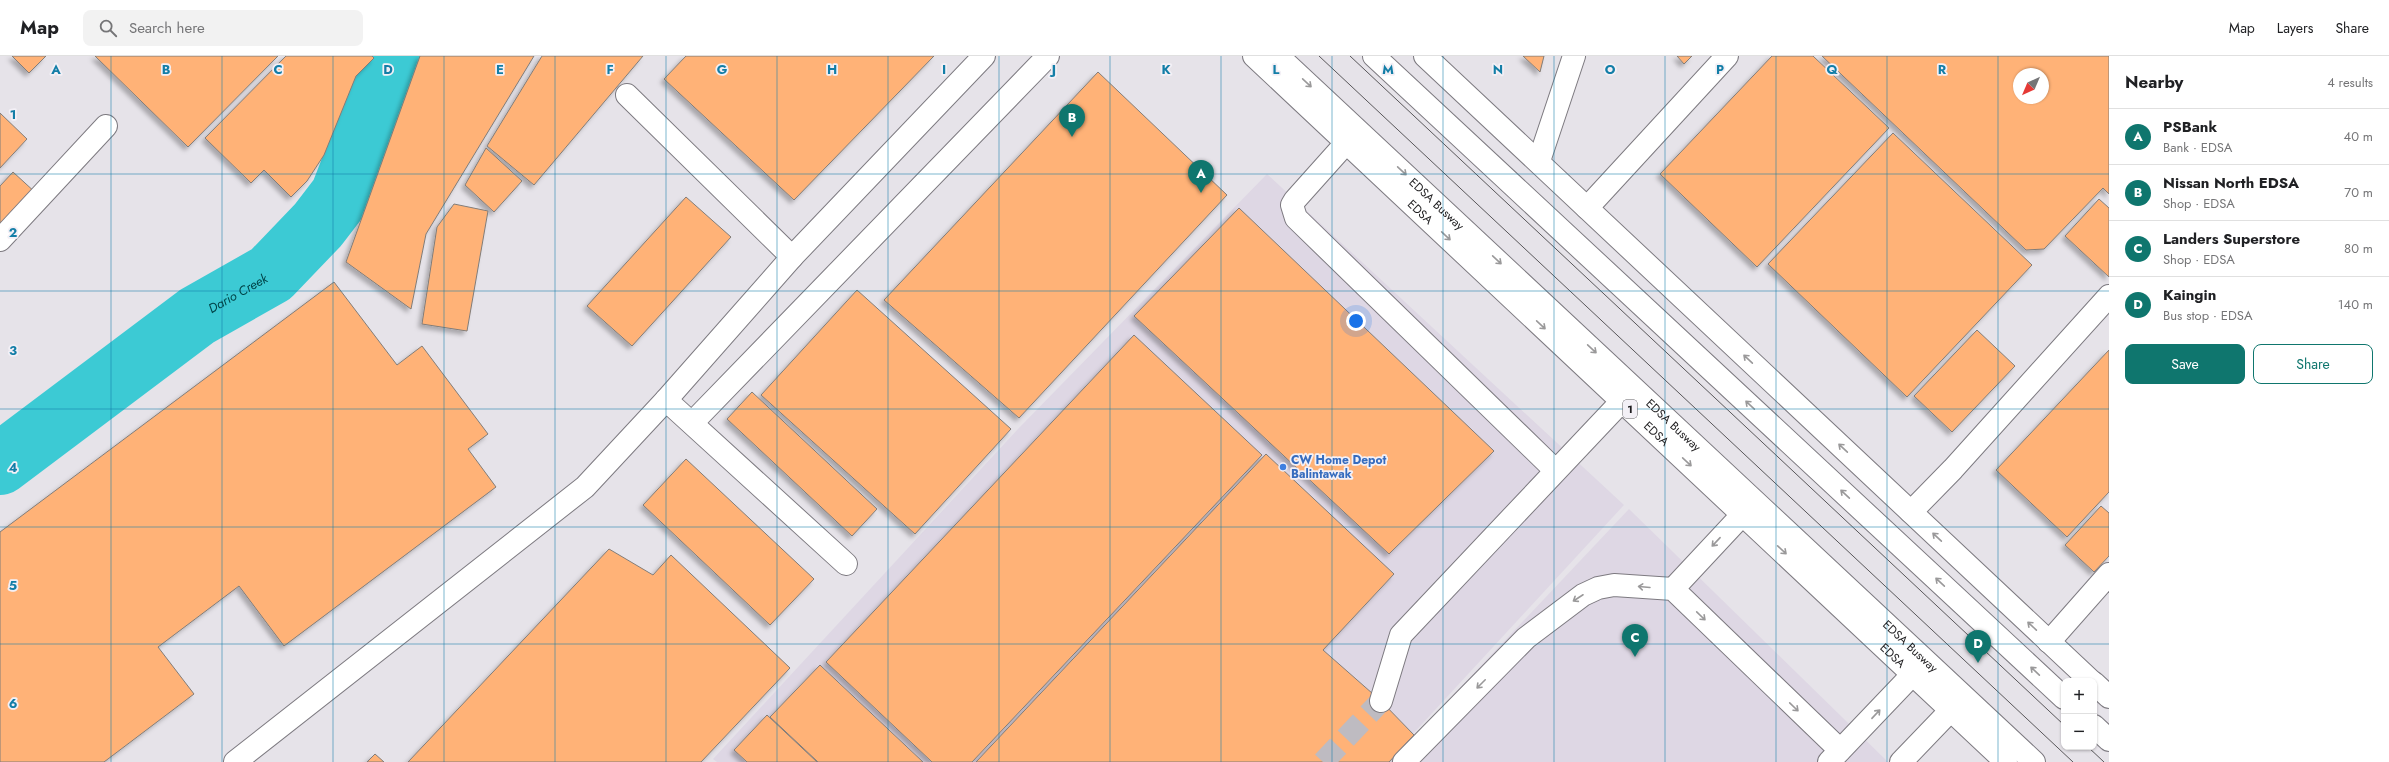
<!DOCTYPE html>
<meta charset="utf-8">
<style>
body{margin:0;font-family:Jost,sans-serif;background:#f2f2f2;color:#202124}
.controls{position:absolute;right:12px;bottom:12px;display:grid;overflow:hidden;border-radius:8px;box-shadow:0 1px 3px #0004}
.controls button{width:36px;height:36px;display:grid;place-items:center;padding:0;border:0;border-bottom:1px solid #e0e0e0;background:#fff;color:#202124;font:20px sans-serif}
.compass{position:absolute;left:2013px;top:12px;width:36px;height:36px;border-radius:50%;background:#fff;box-shadow:0 1px 3px #0004;rotate:224deg}
.you{position:absolute;left:1356px;top:265px;width:14px;height:14px;margin:-10px;border:3px solid #fff;border-radius:50%;background:#1a73e8;box-shadow:0 0 0 6px #1a73e833}
.badge{display:grid;place-items:center;width:26px;height:26px;border-radius:50%;background:#0f766e;color:#fff;font-size:13px;font-weight:700}
.pin{position:absolute;translate:-50% -33px;filter:drop-shadow(0 1px 2px #0008)}
.pin::after{content:'';position:absolute;top:21px;width:14px;height:12px;background:inherit;clip-path:polygon(0 0,100% 0,50% 100%)}
.list{margin:0;padding:0;list-style:none}
h2{display:flex;justify-content:space-between;align-items:center;height:52px;margin:0;padding:0 16px;font-size:17px}
h2 small{font-size:13px;font-weight:400;color:#757577}
.list li{display:grid;grid-template-columns:26px 1fr auto;gap:12px;align-items:center;box-sizing:border-box;height:56px;padding:0 16px;border-top:1px solid #e0e0e0}
.list b{display:block;font-size:15px;white-space:nowrap}
.list p{margin:0;font-size:13px;white-space:nowrap;color:#757577}
.list em{font-size:13px;font-style:normal;color:#757577}
.actions{display:flex;gap:8px;padding:12px 16px}
.actions a{flex:1;padding:9px 0;border:1px solid #0f766e;border-radius:8px;text-align:center;font-size:14px;color:#0f766e}
.actions .main{background:#0f766e;color:#fff}
.icon{flex:none;width:22px;height:22px;fill:none;stroke:currentColor;stroke-width:2;stroke-linecap:round;stroke-linejoin:round}
.map{position:relative;flex:none;width:2109px;height:706px;overflow:hidden}
header{display:flex;align-items:center;gap:24px;box-sizing:border-box;height:56px;padding:0 20px;background:#fff;border-bottom:1px solid #e0e0e0}
header strong{font-size:19px}
nav{display:flex;gap:22px;margin-inline-start:auto;font-size:14px}
.search{width:280px;height:36px;background:#f2f2f2;display:flex;align-items:center;gap:10px;box-sizing:border-box;padding:0 14px;border-radius:8px;color:#757577;font-size:15px}
main{display:flex}
aside{flex:1;background:#fff}
.map>svg:first-child{display:block}
</style>
<header>
<strong>Map</strong>
<div class="search"><svg class="icon" aria-label="search" viewBox="0 0 24 24"><circle cx="10" cy="10" r="6"/><path d="M15 15l6 6"/></svg>Search here</div>
<nav><a>Map</a><a>Layers</a><a>Share</a></nav>
</header>
<main>
<div class="map">
<svg width="2109" height="706" viewBox="0 0 2109 706">
<defs>
<filter id="shadow"><feDropShadow dx="-3.5" dy="3.5" stdDeviation="2" flood-color="#0004"/></filter>
</defs>
<rect width="100%" height="100%" fill="#e6e3e9"/>
<g fill="#ded7e4">
<path d="M1267,118L1624,449L1387,706H717L713,703L1018,373Z"/>
<path d="M1629,453L1888,706H1390Z"/>
</g>
<g fill="none" stroke-linecap="round" stroke-linejoin="round">
<path stroke="#3ccad4" stroke-width="62" id="s1" d="M0,408L197,260L271,218L318,169L341,139L395,0"/>
</g>
<g fill="#ffb277" stroke="#827d79" fill-rule="evenodd" filter="url(#shadow)">
<path d="M12,0H46L29,17Z"/>
<path d="M95,0H278L188,91Z"/>
<path d="M286,0H372L374,2L356,20L324,99L307,125L291,141L264,114L251,127L205,82Z"/>
<path d="M420,0H534L426,178L411,253L346,206Z"/>
<path d="M542,0H643L534,129L487,90Z"/>
<path d="M686,0H934L794,144L664,23Z"/>
<path d="M1523,0H1544L1540,16Z"/>
<path d="M1677,0H1692L1684,8Z"/>
<path d="M1772,0H1813L1889,72L1757,211L1660,118Z"/>
<path d="M1822,0H2109V138L2103,132L2044,193L2026,194ZM2019,18H2043V42H2019Z"/>
<path d="M1098,16L1227,139L1019,362L884,244Z"/>
<path d="M0,57L27,83L0,112Z"/>
<path d="M1893,77L2032,209L1907,341L1768,208Z"/>
<path d="M486,92L522,125L494,156L465,129Z"/>
<path d="M13,116L37,138L0,178V130Z"/>
<path d="M686,141L731,181L632,290L587,250Z"/>
<path d="M2099,143L2109,152V221L2065,180Z"/>
<path d="M454,148L488,155L467,275L422,268L437,171Z"/>
<path d="M1239,152L1494,395L1389,498L1134,260Z"/>
<path d="M334,226L397,309L422,290L488,378L468,393L496,431L284,590L239,530L158,591L194,638L104,706H0V476Z"/>
<path d="M857,234L1011,373L915,478L761,339Z"/>
<path d="M1977,274L2015,310L1952,376L1914,340Z"/>
<path d="M1134,279L1262,399L972,706H932L826,606Z"/>
<path d="M2109,294V436L2067,481L1996,414Z"/>
<path d="M752,336L877,453L852,480L727,363Z"/>
<path d="M1266,398L1394,518L1323,594L1381,645L1414,679L1389,706H976Z"/>
<path d="M686,403L814,523L770,569L643,449Z"/>
<path d="M2101,450L2109,457V500L2094,516L2065,489Z"/>
<path d="M609,493L653,519L671,499L790,612L701,706H408Z"/>
<path d="M820,609L923,706H818L770,661Z"/>
<path d="M767,659L817,706H747L734,694Z"/>
<path d="M375,698L384,706H367Z"/>
</g>
<g fill="none" stroke-linecap="round" stroke-linejoin="round">
<path stroke="#bebbc1" stroke-width="22" stroke-dasharray="22 11" stroke-linecap="butt" d="M1323,706L1381,645"/>
<defs>
<g id="minor">
<path id="s2" d="M1278,0L2034,706"/>
<path d="M1374,0L2064,642"/>
<path d="M627,39L792,201"/>
<path d="M1346,87L1295,144L1292,149L1296,162L1555,414"/>
<path d="M1539,105L1574,0"/>
<path d="M1587,152L1727,0"/>
<path d="M0,184L106,70"/>
<path d="M666,344L846,508"/>
<path d="M692,367L1048,0"/>
<path d="M1911,456L1953,413L2109,240"/>
<path d="M1673,533L1743,458"/>
<path d="M2049,586L2109,518"/>
<path d="M1381,645L1401,579L1622,345"/>
<path d="M2094,670L2109,684"/>
<path d="M235,706L585,431L666,344L792,201L984,0"/>
<path d="M1404,706L1526,582L1583,539L1598,532L1614,529L1673,533L1840,694"/>
<path d="M1829,706L1913,618"/>
<path d="M1901,706L1951,654"/>
</g>
<g id="highway">
<path id="s3" d="M1254,0L2006,706"/>
<path d="M1425,0L2091,625"/>
<path d="M2094,627L2109,641"/>
</g>
</defs>
<use href="#minor" stroke="#7d7a80" stroke-width="24"/>
<use href="#highway" stroke="#7d7a80" stroke-width="24"/>
<use href="#minor" stroke="#fff" stroke-width="22"/>
<use href="#highway" stroke="#fff" stroke-width="22"/>
<g stroke="#59575a" stroke-width="1">
<path d="M1319,0L2073,706"/>
<path d="M1350,0L2064,669"/>
<path d="M2088,691L2104,706"/>
</g>
</g>
<defs><path id="oneway-shaft" d="M-6 0H5M1.5-3L5.5 0L1.5 3" fill="none" stroke-width="1.6" stroke-linecap="round" stroke-linejoin="round"/></defs>
<g stroke="#9a999a">
<use href="#oneway-shaft" transform="translate(1307 27) rotate(43)"/>
<use href="#oneway-shaft" transform="translate(1402 115) rotate(43)"/>
<use href="#oneway-shaft" transform="translate(1446 180) rotate(43)"/>
<use href="#oneway-shaft" transform="translate(1497 204) rotate(43)"/>
<use href="#oneway-shaft" transform="translate(1541 269) rotate(43)"/>
<use href="#oneway-shaft" transform="translate(1592 293) rotate(43)"/>
<use href="#oneway-shaft" transform="translate(1748 303) rotate(-137)"/>
<use href="#oneway-shaft" transform="translate(1750 349) rotate(-137)"/>
<use href="#oneway-shaft" transform="translate(1843 392) rotate(-137)"/>
<use href="#oneway-shaft" transform="translate(1687 406) rotate(43)"/>
<use href="#oneway-shaft" transform="translate(1845 438) rotate(-137)"/>
<use href="#oneway-shaft" transform="translate(1937 481) rotate(-137)"/>
<use href="#oneway-shaft" transform="translate(1716 486) rotate(133)"/>
<use href="#oneway-shaft" transform="translate(1782 494) rotate(43)"/>
<use href="#oneway-shaft" transform="translate(1940 526) rotate(-137)"/>
<use href="#oneway-shaft" transform="translate(1644 531) rotate(-175)"/>
<use href="#oneway-shaft" transform="translate(1578 542) rotate(147)"/>
<use href="#oneway-shaft" transform="translate(1701 560) rotate(44)"/>
<use href="#oneway-shaft" transform="translate(2032 570) rotate(-137)"/>
<use href="#oneway-shaft" transform="translate(2035 615) rotate(-137)"/>
<use href="#oneway-shaft" transform="translate(1481 628) rotate(135)"/>
<use href="#oneway-shaft" transform="translate(1794 651) rotate(44)"/>
<use href="#oneway-shaft" transform="translate(1876 658) rotate(-47)"/>
</g>
<path fill="none" stroke="#137ea7" stroke-width="1" stroke-opacity="0.55" d="M111,0V706M222,0V706M333,0V706M444,0V706M555,0V706M666,0V706M777,0V706M888,0V706M999,0V706M1110,0V706M1221,0V706M1332,0V706M1443,0V706M1554,0V706M1665,0V706M1776,0V706M1887,0V706M1998,0V706M0,118H2109M0,235H2109M0,353H2109M0,471H2109M0,588H2109"/>
<circle fill="#3f7fe0" stroke="#f3f0f6" stroke-width="1.5" cx="1283" cy="411" r="4"/>
<g text-anchor="middle" stroke-width="3.5" stroke-linejoin="round" paint-order="stroke">
<rect fill="#f3f0f6" stroke="#5e5c60" stroke-width="1" x="1623" y="344" width="14" height="18" rx="3"/>
<g font-size="11" font-weight="bold" fill="#1e1d1f">
<text x="1630" y="357">1</text>
</g>
<g font-size="12" fill="#1e1d1f" stroke="#f3f0f6">
<text dy="4" stroke="none"><textPath href="#s2" startOffset="217">EDSA Busway</textPath></text>
<text dy="4" stroke="none"><textPath href="#s3" startOffset="228">EDSA</textPath></text>
<text dy="4" stroke="none"><textPath href="#s2" startOffset="541">EDSA Busway</textPath></text>
<text dy="4" stroke="none"><textPath href="#s3" startOffset="552">EDSA</textPath></text>
<text dy="4" stroke="none"><textPath href="#s2" startOffset="865">EDSA Busway</textPath></text>
<text dy="4" stroke="none"><textPath href="#s3" startOffset="876">EDSA</textPath></text>
</g>
<g font-size="12" font-weight="bold" fill="#366cbe" stroke="#f3f0f6" text-anchor="start">
<text x="1291" y="408">CW Home Depot<tspan x="1291" dy="14">Balintawak</tspan></text>
</g>
<g font-size="13" font-style="italic" fill="#014347" stroke="#f3f0f6">
<text dy="5" stroke="none"><textPath href="#s1" startOffset="293">Dario Creek</textPath></text>
</g>
</g>
<g font-size="13" text-anchor="middle" font-weight="bold" fill="#137ea7" stroke="#f3f0f6" stroke-width="3.5" stroke-linejoin="round" paint-order="stroke">
<text x="56" y="18">A</text>
<text x="166" y="18">B</text>
<text x="278" y="18">C</text>
<text x="388" y="18">D</text>
<text x="500" y="18">E</text>
<text x="610" y="18">F</text>
<text x="722" y="18">G</text>
<text x="832" y="18">H</text>
<text x="944" y="18">I</text>
<text x="1054" y="18">J</text>
<text x="1166" y="18">K</text>
<text x="1276" y="18">L</text>
<text x="1388" y="18">M</text>
<text x="1498" y="18">N</text>
<text x="1610" y="18">O</text>
<text x="1720" y="18">P</text>
<text x="1832" y="18">Q</text>
<text x="1942" y="18">R</text>
<text x="13" y="63">1</text>
<text x="13" y="181">2</text>
<text x="13" y="299">3</text>
<text x="13" y="416">4</text>
<text x="13" y="534">5</text>
<text x="13" y="652">6</text>
</g>
</svg>
<div class="controls">
<button>+</button>
<button>−</button>
</div>
<svg class="compass" viewBox="-18 -18 36 36"><path d="M0-13l5 13h-10z" fill="#e53935"/><path d="M0 13l5-13h-10z" fill="#757577"/></svg>
<div class="you"></div>
<div class="pin badge" style="left:1201px;top:137px">A</div>
<div class="pin badge" style="left:1072px;top:81px">B</div>
<div class="pin badge" style="left:1635px;top:601px">C</div>
<div class="pin badge" style="left:1978px;top:607px">D</div>
</div>
<aside>
<h2>Nearby<small>4 results</small></h2>
<ul class="list">
<li><span class="badge">A</span><div><b>PSBank</b><p>Bank · EDSA</p></div><em>40 m</em></li>
<li><span class="badge">B</span><div><b>Nissan North EDSA</b><p>Shop · EDSA</p></div><em>70 m</em></li>
<li><span class="badge">C</span><div><b>Landers Superstore</b><p>Shop · EDSA</p></div><em>80 m</em></li>
<li><span class="badge">D</span><div><b>Kaingin</b><p>Bus stop · EDSA</p></div><em>140 m</em></li>
</ul>
<div class="actions"><a class="main">Save</a><a>Share</a></div>
</aside>
</main>
